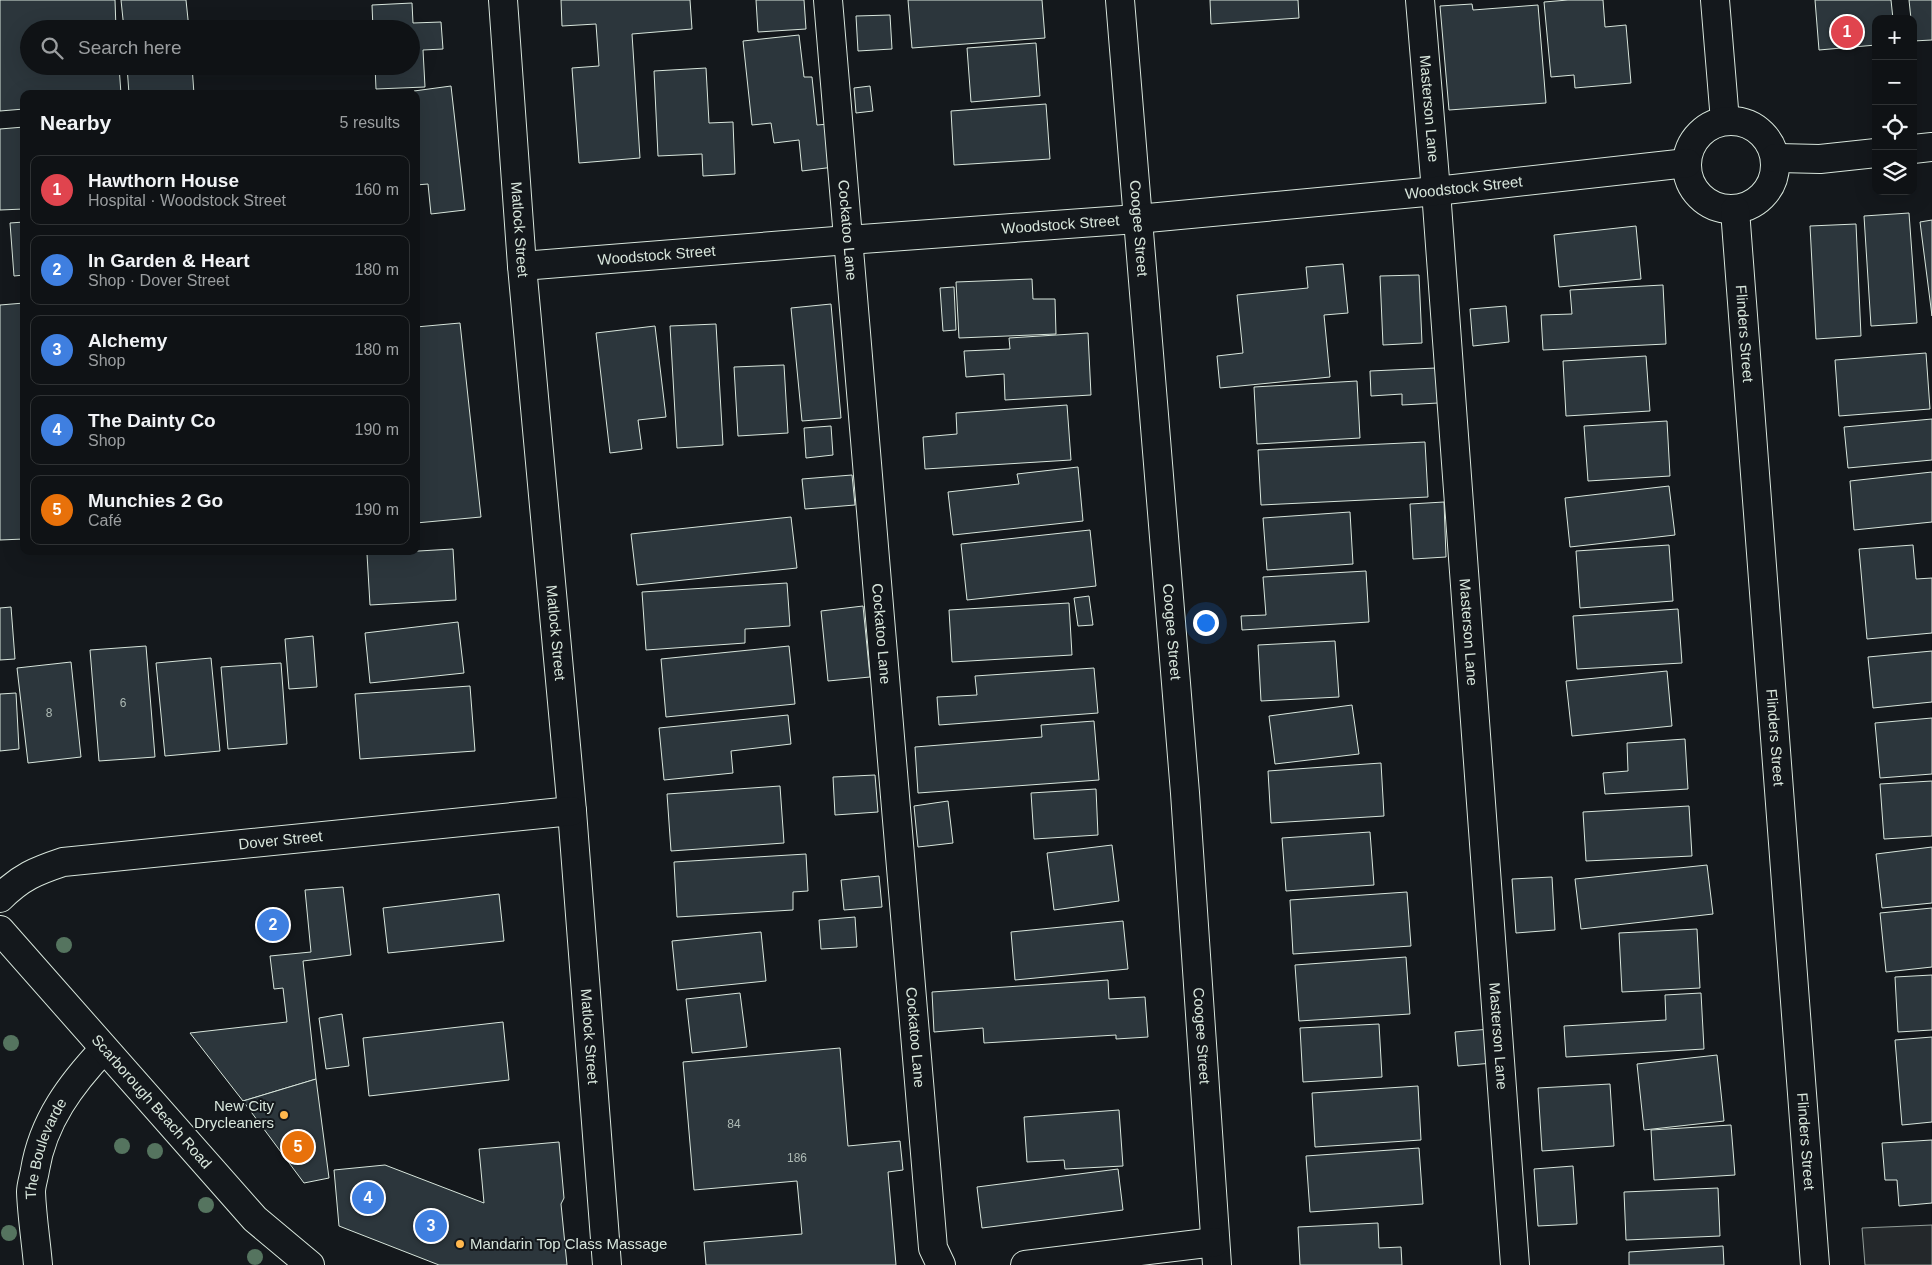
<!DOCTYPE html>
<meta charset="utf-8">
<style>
body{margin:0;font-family:Helvetica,sans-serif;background:#181b1e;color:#f1f3f6}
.controls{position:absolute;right:15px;top:15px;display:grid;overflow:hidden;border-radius:10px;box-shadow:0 5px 20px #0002}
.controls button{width:45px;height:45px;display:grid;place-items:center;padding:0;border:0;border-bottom:1px solid #2f3234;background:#0f1215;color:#f1f3f6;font:25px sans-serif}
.you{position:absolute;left:1205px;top:622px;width:18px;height:18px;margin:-12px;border:4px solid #fff;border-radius:50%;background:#1a73e8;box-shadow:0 0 0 8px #1a73e833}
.badge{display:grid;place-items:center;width:32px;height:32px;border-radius:50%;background:#1a73e8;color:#fff;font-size:16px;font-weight:700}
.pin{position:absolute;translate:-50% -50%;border:2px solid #fff;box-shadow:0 1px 5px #0006}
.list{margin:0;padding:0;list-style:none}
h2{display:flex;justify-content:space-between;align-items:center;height:65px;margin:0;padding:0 20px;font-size:21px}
h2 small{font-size:16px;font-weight:400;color:#9b9ea0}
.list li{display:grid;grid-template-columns:32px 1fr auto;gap:15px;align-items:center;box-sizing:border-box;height:70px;margin:0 10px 10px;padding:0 10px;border:1px solid #2f3234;border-radius:10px}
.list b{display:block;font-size:19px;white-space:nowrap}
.list p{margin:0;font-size:16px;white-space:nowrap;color:#9b9ea0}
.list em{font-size:16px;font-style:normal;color:#9b9ea0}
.icon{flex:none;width:28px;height:28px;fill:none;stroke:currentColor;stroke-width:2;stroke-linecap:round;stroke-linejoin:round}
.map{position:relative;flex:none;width:1932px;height:1265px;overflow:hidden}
.search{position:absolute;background:#0f1215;box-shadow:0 5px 20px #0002;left:20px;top:20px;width:400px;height:55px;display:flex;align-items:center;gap:12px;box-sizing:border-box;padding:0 18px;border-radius:28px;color:#9b9ea0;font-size:19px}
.panel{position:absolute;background:#0f1215;box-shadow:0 5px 20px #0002;left:20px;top:90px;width:400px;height:465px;border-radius:10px}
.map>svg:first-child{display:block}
</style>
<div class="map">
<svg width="1932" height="1265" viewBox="0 0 1932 1265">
<rect width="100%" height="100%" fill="#14181c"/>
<path fill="#24282b" stroke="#939e99" d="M1932,1225V1265H1865L1862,1228Z"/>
<g fill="#2c363c" stroke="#d8e6dc">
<path d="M0,0H115L116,29H29V66H119L121,94H24V109L0,111Z"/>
<path d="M121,0H186L189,29H124Z"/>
<path d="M561,0H690L692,29L632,34L640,158L579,163L572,68L599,66L596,24L562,26Z"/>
<path d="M756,0H804L806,29L758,32Z"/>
<path d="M908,0H1042L1045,38L912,48Z"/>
<path d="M1210,0H1298L1299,18L1211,24Z"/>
<path d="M1568,0H1603L1605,27L1626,25L1631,83L1575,88L1574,75L1551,77L1544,2Z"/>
<path d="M1815,0H1891L1893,19H1876V45L1819,50Z"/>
<path d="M1909,0H1932V40L1913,41V19H1911Z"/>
<path d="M412,3L413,23L441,22L443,49L423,50L425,87L376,89L375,66H411V29H373L372,5Z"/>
<path d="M1472,4L1473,10L1538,5L1546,103L1449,110L1440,6Z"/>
<path d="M890,15L892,49L858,51L856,16Z"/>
<path d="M799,35L804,77H812L817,125L829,124L834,167L802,171L799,140L774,143L771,123L752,125L743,41Z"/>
<path d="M1036,43L1040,96L971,102L967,48Z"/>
<path d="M127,66H192L194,94H129Z"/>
<path d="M706,68L709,123L733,122L735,174L703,176L702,154L658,156L654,71Z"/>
<path d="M451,86L465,210L431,214L428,184L416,185V94H415L414,91Z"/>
<path d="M870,86L873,111L856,113L854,88Z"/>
<path d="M1046,104L1050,159L954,165L951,111Z"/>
<path d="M24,127V209L0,210V129Z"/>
<path d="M1909,213L1917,323L1871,326L1864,216Z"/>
<path d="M1932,220V316L1920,222Z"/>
<path d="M24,222V275L14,276L10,223Z"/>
<path d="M1856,224L1861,336L1816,339L1810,226Z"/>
<path d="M1636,226L1641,279L1559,287L1554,235Z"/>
<path d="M1343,264L1348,313L1324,315L1330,377L1220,388L1217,356L1243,353L1237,295L1308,288L1306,267Z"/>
<path d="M1419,275L1422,343L1383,345L1380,276Z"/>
<path d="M1032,279L1033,299H1055L1056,334L959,338L956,282Z"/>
<path d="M1663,285L1666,344L1543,350L1541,315L1572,314L1570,290Z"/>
<path d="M954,287L956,330L943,331L940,288Z"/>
<path d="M24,303V539L0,540V305Z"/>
<path d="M831,304L841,418L802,421L791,308Z"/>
<path d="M1506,306L1509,342L1473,346L1470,309Z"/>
<path d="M460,323L481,517L416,523V327Z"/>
<path d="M716,324L723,445L677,448L670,326Z"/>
<path d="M655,326L666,417L638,420L642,449L610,453L596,333Z"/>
<path d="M1088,333L1091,395L1005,400L1004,374L966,377L964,351L1010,349L1009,338Z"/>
<path d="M1926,353L1930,409L1839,416L1835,360Z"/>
<path d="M1646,356L1650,411L1566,416L1563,361Z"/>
<path d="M784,365L788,433L738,436L734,367Z"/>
<path d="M1436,368L1438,403L1402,405V394L1371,396L1370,371Z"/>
<path d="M1357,381L1360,438L1257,444L1254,387Z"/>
<path d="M1067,405L1071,460L925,469L923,437L957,434L956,413Z"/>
<path d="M1932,419V460L1848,468L1844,427Z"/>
<path d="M1667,421L1670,476L1588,481L1584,426Z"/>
<path d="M831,426L833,455L806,458L804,428Z"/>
<path d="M1425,442L1428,497L1261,505L1258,450Z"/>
<path d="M1078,467L1083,521L953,535L948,492L1019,484L1017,474Z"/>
<path d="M1932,472V522L1854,530L1850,481Z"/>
<path d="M852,475L855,505L805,509L802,479Z"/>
<path d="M1669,486L1675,535L1570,547L1565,498Z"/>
<path d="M1444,502L1446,557L1413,559L1410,504Z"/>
<path d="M1350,512L1353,564L1267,570L1263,518Z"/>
<path d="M791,517L797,568L637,585L631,534Z"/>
<path d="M1090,530L1096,586L967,600L961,544Z"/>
<path d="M1669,545L1673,601L1580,608L1576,551Z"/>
<path d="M1913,545L1916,579L1932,578V633L1867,639L1859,549Z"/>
<path d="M453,549L456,600L370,605L367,554Z"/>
<path d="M1366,571L1369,622L1242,630L1241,616L1266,615L1263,577Z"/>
<path d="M787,583L790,626L745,629V643L646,650L642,592Z"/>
<path d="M1089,596L1093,625L1078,626L1074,598Z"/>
<path d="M1069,603L1072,655L952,662L949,610Z"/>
<path d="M863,606L870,677L828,681L821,611Z"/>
<path d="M11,607L15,659L0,660V608Z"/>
<path d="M1678,609L1682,663L1577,669L1573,616Z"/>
<path d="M458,622L464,673L370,683L365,633Z"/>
<path d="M313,636L317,687L289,689L285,639Z"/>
<path d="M1335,641L1339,697L1261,701L1258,645Z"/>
<path d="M146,646L155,757L99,761L90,650Z"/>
<path d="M789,646L795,704L666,717L661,659Z"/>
<path d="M1932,651V702L1873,708L1868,657Z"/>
<path d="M211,658L220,751L165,756L156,663Z"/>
<path d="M71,662L81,757L28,763L17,668Z"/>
<path d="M281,663L287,744L228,749L221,667Z"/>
<path d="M1094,668L1098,713L939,725L937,697L977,695L975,676Z"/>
<path d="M1667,671L1672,726L1572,736L1566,681Z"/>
<path d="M470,686L475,751L360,759L355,694Z"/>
<path d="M16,693L19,749L0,751V694Z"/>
<path d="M1352,705L1359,754L1275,764L1269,716Z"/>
<path d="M788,715L791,744L731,751L733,773L664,780L659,728Z"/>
<path d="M1932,718V774L1880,778L1875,723Z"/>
<path d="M1094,721L1099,780L918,793L915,747L1042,737L1041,725Z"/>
<path d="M1685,739L1688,789L1605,794L1603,773L1628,771L1627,743Z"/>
<path d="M1381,763L1384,816L1271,823L1268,771Z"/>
<path d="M875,775L878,812L835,815L833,777Z"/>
<path d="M1932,781V836L1884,839L1880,784Z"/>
<path d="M780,786L784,843L671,851L667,794Z"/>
<path d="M1096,789L1098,835L1034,839L1031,793Z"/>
<path d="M948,801L953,843L918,847L914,806Z"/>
<path d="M1689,806L1692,856L1586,861L1583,812Z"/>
<path d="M1370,832L1374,885L1286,891L1282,838Z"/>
<path d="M1112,845L1119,901L1054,910L1047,853Z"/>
<path d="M1932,847V903L1882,908L1876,854Z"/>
<path d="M806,854L808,891L793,892V910L677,917L674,862Z"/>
<path d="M1707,865L1713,914L1581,929L1575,879Z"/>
<path d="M879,876L882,907L844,910L841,880Z"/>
<path d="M1552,877L1555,930L1516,933L1512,879Z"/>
<path d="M343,887L351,955L303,961L316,1079L243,1101L190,1033L287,1022L283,988L274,989L270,956L311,952L305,890Z"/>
<path d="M1407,892L1411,946L1293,954L1290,900Z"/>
<path d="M499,894L504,941L388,953L383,908Z"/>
<path d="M1932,908V967L1886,972L1880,913Z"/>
<path d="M855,917L857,947L821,949L819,920Z"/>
<path d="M1123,921L1128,969L1015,980L1011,932Z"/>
<path d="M1697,929L1700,988L1622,992L1619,933Z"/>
<path d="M761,932L766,981L677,990L672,941Z"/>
<path d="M1406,957L1410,1014L1299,1021L1295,965Z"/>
<path d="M1932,975V1030L1898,1032L1895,977Z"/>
<path d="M1108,980L1109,999L1145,997L1148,1037L1116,1039V1035L984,1043L983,1028L934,1032L932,992Z"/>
<path d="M740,993L747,1047L692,1053L686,999Z"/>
<path d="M1701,993L1704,1049L1566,1057L1564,1026L1666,1020L1665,995Z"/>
<path d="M342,1014L349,1066L326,1069L319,1018Z"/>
<path d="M503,1022L509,1080L369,1096L363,1038Z"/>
<path d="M1379,1024L1382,1077L1303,1082L1300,1028Z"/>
<path d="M1490,1029L1493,1063L1458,1066L1455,1032Z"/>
<path d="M1932,1037V1122L1902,1125L1895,1040Z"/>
<path d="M840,1048L848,1146L900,1141L903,1170L888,1172L896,1265H706L704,1242L802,1234L797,1181L694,1190L683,1062Z"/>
<path d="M1717,1055L1724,1121L1644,1130L1637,1064Z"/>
<path d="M316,1079L329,1178L304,1183L243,1101Z"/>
<path d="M1610,1084L1614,1146L1542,1151L1538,1088Z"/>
<path d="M1418,1086L1421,1140L1315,1147L1312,1093Z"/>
<path d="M1119,1110L1123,1166L1065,1169L1064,1160L1027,1162L1024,1117Z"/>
<path d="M1731,1125L1735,1175L1654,1180L1651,1130Z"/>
<path d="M1932,1140V1203L1899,1206L1897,1180H1885L1882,1143Z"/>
<path d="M559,1142L564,1198L561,1204L567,1265H439L339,1226L334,1170L385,1165L484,1203L479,1149Z"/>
<path d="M1419,1148L1423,1204L1310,1212L1306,1156Z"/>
<path d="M1573,1166L1577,1224L1538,1226L1534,1169Z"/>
<path d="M1118,1169L1123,1210L982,1228L977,1187Z"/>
<path d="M1718,1188L1720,1236L1626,1240L1624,1192Z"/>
<path d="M1378,1223L1379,1248L1401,1247L1402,1265H1300L1298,1227Z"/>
<path d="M1723,1246L1724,1265H1629V1252Z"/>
</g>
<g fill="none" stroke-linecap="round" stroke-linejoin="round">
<defs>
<g id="minor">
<path id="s1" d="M503,0L522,266L572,811L607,1265"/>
<path id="s2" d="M828,0L933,1248L941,1265"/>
<path id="s3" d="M1120,0L1185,793L1217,1265"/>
<path id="s4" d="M1420,0L1436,191L1515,1265"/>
<path d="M1715,0L1725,121"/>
<circle cx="1731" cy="165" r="44"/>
<path d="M1913,149L1932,147"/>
<path d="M1775,158L1820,159L1876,153"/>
<path id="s5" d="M1735,210L1815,1265"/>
<path id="s6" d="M522,266L848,240L1137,219L1436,191L1687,163"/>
<path id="s7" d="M0,898C21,877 36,871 63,862L572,811"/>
<path id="s8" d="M38,1265C36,1241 32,1217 31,1192C31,1185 34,1177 35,1170C43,1121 71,1084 104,1049"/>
<path d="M1025,1265L1215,1242"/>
</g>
<g id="major">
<path id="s9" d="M0,930L255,1219L310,1265"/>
</g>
</defs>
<use href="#minor" stroke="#d8e6dc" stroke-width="30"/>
<use href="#major" stroke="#d8e6dc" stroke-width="30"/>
<use href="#minor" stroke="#14181c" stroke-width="28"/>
<use href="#major" stroke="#14181c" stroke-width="28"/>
</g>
<g fill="#55745f">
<circle cx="64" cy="945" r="8"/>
<circle cx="11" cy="1043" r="8"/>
<circle cx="122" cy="1146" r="8"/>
<circle cx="155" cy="1151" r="8"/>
<circle cx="206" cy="1205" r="8"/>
<circle cx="9" cy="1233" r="8"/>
<circle cx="255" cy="1257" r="8"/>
</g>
<g fill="#ffb74d" stroke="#14181c" stroke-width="2">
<circle cx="284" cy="1115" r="5"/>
<circle cx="460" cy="1244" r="5"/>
</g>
<g text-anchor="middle" stroke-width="4" stroke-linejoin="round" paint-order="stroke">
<g font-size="12" fill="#adbab4">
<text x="123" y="707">6</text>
<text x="49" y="717">8</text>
<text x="734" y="1128">84</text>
<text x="797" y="1162">186</text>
</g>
<g font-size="15" fill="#d8e6dc" stroke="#14181c">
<text dy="5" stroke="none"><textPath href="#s4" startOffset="109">Masterson Lane</textPath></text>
<text dy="5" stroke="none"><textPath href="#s6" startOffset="945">Woodstock Street</textPath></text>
<text dy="5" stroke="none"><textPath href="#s6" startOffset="540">Woodstock Street</textPath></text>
<text dy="5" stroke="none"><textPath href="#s1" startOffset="230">Matlock Street</textPath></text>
<text dy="5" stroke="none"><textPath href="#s3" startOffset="229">Coogee Street</textPath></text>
<text dy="5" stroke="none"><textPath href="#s2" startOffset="231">Cockatoo Lane</textPath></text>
<text dy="5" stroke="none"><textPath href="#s6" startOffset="135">Woodstock Street</textPath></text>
<text dy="5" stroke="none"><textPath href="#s5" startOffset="124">Flinders Street</textPath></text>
<text dy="5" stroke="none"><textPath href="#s1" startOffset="635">Matlock Street</textPath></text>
<text dy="5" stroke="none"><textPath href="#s3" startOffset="634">Coogee Street</textPath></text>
<text dy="5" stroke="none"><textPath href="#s4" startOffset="634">Masterson Lane</textPath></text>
<text dy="5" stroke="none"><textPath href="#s2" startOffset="636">Cockatoo Lane</textPath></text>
<text dy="5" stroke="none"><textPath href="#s5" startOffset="529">Flinders Street</textPath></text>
<text dy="5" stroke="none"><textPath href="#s7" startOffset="292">Dover Street</textPath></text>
<text dy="5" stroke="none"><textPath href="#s1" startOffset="1040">Matlock Street</textPath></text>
<text dy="5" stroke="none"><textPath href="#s3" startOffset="1039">Coogee Street</textPath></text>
<text dy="5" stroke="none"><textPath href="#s4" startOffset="1039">Masterson Lane</textPath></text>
<text dy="5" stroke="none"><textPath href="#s2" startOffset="1041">Cockatoo Lane</textPath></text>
<text dy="5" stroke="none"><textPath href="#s9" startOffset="229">Scarborough Beach Road</textPath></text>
<text dy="5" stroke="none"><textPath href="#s5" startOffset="934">Flinders Street</textPath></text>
<text dy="5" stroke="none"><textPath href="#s8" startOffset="119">The Boulevarde</textPath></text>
</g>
<g font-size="15" fill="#d8e6dc" stroke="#14181c" text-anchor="end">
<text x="274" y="1111">New City<tspan x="274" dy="17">Drycleaners</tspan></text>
<text x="470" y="1249" text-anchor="start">Mandarin Top Class Massage</text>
</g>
</g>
</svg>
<div class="controls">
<button>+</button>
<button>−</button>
<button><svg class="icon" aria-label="locate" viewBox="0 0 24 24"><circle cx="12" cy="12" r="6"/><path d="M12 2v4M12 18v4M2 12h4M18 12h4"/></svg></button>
<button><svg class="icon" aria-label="layers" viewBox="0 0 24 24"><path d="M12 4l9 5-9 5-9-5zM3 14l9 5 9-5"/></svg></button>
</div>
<div class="you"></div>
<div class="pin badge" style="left:1847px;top:32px;background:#e0444e">1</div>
<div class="pin badge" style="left:273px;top:925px;background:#3f7fe0">2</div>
<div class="pin badge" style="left:431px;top:1226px;background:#3f7fe0">3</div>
<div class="pin badge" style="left:368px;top:1198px;background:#3f7fe0">4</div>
<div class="pin badge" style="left:298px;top:1147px;background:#e8710a">5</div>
<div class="search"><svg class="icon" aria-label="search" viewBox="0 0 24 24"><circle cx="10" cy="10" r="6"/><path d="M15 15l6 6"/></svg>Search here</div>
<section class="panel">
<h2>Nearby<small>5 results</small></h2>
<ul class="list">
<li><span class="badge" style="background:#e0444e">1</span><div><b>Hawthorn House</b><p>Hospital · Woodstock Street</p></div><em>160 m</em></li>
<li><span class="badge" style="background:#3f7fe0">2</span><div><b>In Garden &amp; Heart</b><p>Shop · Dover Street</p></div><em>180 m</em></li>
<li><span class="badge" style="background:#3f7fe0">3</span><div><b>Alchemy</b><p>Shop</p></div><em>180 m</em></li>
<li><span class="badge" style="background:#3f7fe0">4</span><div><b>The Dainty Co</b><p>Shop</p></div><em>190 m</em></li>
<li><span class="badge" style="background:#e8710a">5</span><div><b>Munchies 2 Go</b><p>Café</p></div><em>190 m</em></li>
</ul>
</section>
</div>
